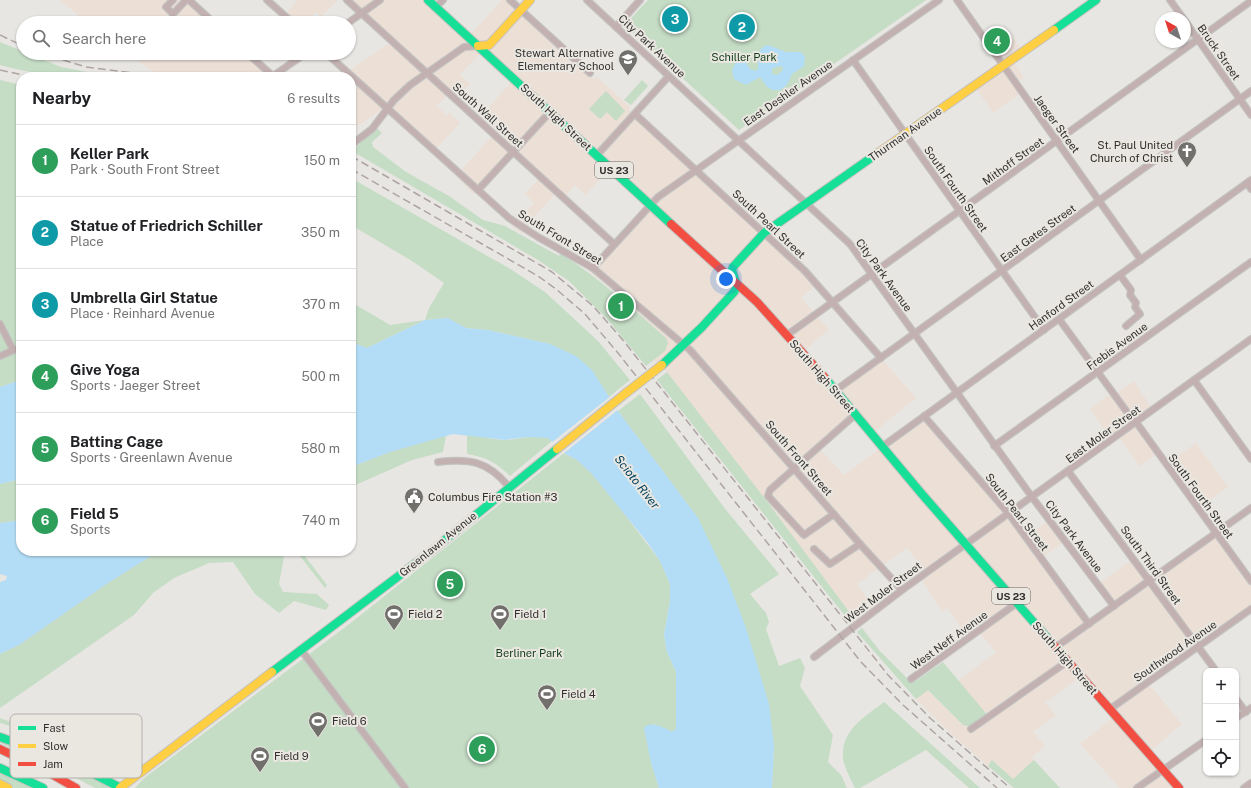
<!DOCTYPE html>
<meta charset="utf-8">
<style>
body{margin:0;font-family:"Public Sans",sans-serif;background:#f6f6f6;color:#202124}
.controls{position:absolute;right:12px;bottom:12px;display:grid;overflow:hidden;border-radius:8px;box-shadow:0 1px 3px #0004}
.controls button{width:36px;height:36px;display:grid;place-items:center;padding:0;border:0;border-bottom:1px solid #e0e0e0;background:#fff;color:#202124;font:20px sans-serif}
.compass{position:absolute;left:1155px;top:12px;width:36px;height:36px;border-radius:50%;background:#fff;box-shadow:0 1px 3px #0004;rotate:321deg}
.you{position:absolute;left:726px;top:279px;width:14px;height:14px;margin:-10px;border:3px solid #fff;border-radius:50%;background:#1a73e8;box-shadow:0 0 0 6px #1a73e833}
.badge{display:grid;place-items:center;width:26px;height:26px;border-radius:50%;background:#0f766e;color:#fff;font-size:13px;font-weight:700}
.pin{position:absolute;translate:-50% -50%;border:2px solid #fff;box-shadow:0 1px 4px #0006}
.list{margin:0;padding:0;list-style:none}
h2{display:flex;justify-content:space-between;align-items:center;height:52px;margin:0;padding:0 16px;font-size:17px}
h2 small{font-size:13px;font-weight:400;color:#757577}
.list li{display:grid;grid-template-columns:26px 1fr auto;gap:12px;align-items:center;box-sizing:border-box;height:72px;padding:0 16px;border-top:1px solid #e0e0e0}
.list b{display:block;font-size:15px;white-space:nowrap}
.list p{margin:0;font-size:13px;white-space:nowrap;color:#757577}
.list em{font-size:13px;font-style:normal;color:#757577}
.icon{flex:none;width:22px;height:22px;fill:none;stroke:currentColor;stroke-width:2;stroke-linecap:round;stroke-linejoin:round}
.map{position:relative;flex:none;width:1251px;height:788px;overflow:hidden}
.search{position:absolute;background:#fff;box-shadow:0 1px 3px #0004;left:16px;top:16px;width:340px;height:44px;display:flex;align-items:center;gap:10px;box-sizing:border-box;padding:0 14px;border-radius:22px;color:#757577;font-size:15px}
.panel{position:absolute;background:#fff;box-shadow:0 1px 3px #0004;left:16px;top:72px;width:340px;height:484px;border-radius:16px}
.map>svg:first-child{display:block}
</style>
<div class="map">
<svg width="1251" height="788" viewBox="0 0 1251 788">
<rect width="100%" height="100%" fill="#e8e6e3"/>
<g fill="#ebdfd6">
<path d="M60,0H188L213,23H88Z"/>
<path d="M298,0H338L321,17L316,12L305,23H292L284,16Z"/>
<path d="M347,0H427L467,38L502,0H510L594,79L597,77L630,107L629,110L817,283L801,298L829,329L803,352L836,389L881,358L916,398L873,433L856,414L818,447L844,475L924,416L1026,537L1049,520L1065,541L1041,558L1089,623L1113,606L1097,585L1134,558L1150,579L1214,534L1251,582V609L1147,682L1182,724L1148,753L1173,788H1120L1080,744L1114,717L1081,676L1045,703L1056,715L1033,732L1045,746L1032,757L1034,760L1013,779L992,760L988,766L947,730L916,699L927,690L963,725L989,717L958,681L996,652L979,632L969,638L947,608L942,611L920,578L927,573L907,548L857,584L874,609L856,621L766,500L667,372L654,360L665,350L666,338L613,290L589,272L650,204L610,167L586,195L575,185L564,198L557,192L536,215L523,234L512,227L534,203L525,194L540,177L513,152L473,194L456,176L494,134L478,119L514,79L483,50L460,75L470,84L456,100L449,94L437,106L446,115L449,112L460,123L434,151L385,107L351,131V77H347L350,75L347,72L392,41Z"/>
<path d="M1006,28L1023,52L1012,60L1024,77L1016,83L1022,92L993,113L975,86L1003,66L986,42Z"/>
<path d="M126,53H246L272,77H201L192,74L154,72Z"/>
<path d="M1134,381L1152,409L1135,421L1158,453L1140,466L1117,435L1111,439L1090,409L1112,393L1114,395Z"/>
<path d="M1196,443L1228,487L1199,508L1167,464Z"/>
</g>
<path fill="#eadfd5" d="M1149,587L1192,645L1114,700L1067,645Z"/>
<g fill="#c5dcc5">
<path d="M648,0H926L739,130L625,25Z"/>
<path d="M0,42L61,67L113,77C71,77 40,76 0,65Z"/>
<path d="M0,80L21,85V380L0,387Z"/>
<path d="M642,80L648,86L631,105L624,100Z"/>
<path d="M606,91L625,111L616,121L607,112L600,119L589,109Z"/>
<path d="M377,128L382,133L372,142L373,147L406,172L449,196L483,220L505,226L559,256L560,253C599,278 632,308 666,338L668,343L665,351L646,366L607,319L569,281L538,260L352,151Z"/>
<path d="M351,178L512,270L545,292L598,341L630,380L609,397L592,370L550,344L488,330L466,328L448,318L425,320L367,348L351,342V302L390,325L425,320L429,308L444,283L412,261L351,225Z"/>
<path d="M667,372L766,500L856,621L850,622L657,380Z"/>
<path d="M640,394L726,510L779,574L750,594L766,613L769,622L766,629L779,666L800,658L805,668L800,686L833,735L828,762L841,775L847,788H772L774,746L698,518L618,411Z"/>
<path d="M467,434C480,436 493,440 506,440C520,440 541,431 552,441L510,476C497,463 486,457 467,454Z"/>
<path d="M446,435L443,452L412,460L351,487V467L390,452Z"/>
<path d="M564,453L577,460L592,474L619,507L660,561L670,584V601L664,635L667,652L676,672V729L672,732L654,724L651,763L659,788H135L143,779L352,622Z"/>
<path d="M21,479V520L0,523V484Z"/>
<path d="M159,551H285L279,584L283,592L317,594L329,605L326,610L294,601L279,613L255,594L233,562L209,563L174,578L153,593L134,615L0,708V654L19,645L108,583Z"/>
<path d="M296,551H301L327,585L325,588Z"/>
<path d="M862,628L879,650L911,682L917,680L943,662L989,717L971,727L963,725L928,690L916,699L857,632Z"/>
<path d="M884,702L980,788H969L926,750L860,788H855C851,779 843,766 843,756C842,729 865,717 884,702Z"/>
<path d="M0,718L89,752L105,763L116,776L113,777L17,739L20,734L17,728L0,723Z"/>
<path d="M0,740L56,759L107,785L108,788H95L57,768L0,743Z"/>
<path d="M992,760L1013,779L1034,760L1060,788H1014L988,766Z"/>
<path d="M0,773L34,788H14L0,781Z"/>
</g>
<g fill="#b3ddf6" fill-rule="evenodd">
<path d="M768,45L786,52H801L805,57L804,66L792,74L787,85L780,90H773L767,87L760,77L746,85L734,79L732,70L738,58C746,55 746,64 750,69L756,71L758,69C759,59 756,48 768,45ZM779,66L783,67L782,71L777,75L772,74V69Z"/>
<path d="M448,318L466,328L488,330L550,344L576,356L592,370L618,411L698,518L727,578L746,628L769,704L774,746L772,788H659L651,763L644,728C651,720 664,728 672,732L676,729V672L667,652L664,635L670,601V584L660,561L647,542L592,474L577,460L564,453L548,438L528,437L505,440L453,434L390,452L351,467V342L367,348L425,320Z"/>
<path d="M21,380V479L0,484V387Z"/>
<path d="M21,520V551H159L108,583L19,645L0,654V582L6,580L7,576L0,574V523Z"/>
</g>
<path fill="#e8e6e3" d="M611,396L619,409L563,454L551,443Z"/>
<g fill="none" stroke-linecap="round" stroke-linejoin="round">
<defs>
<g id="street">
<path d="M173,0L166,7L173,14L186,0"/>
<path d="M189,0L214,23"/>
<path d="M267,0L293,23"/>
<path d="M347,0L614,244"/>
<path d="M510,0L590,73"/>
<path d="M587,0L850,244L1032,497L1114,606"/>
<path d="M957,0L1141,260"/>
<path d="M1170,0L1183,18"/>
<path d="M436,7L443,0"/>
<path d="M1185,21L1251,115"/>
<path d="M348,23L380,0"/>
<path d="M616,27L640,0"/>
<path d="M247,53L274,77"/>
<path d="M326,53L509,218L538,237L593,268L690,350L860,544L902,590"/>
<path d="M853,60L1044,330"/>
<path d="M273,76L306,53"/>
<path d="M635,114L805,271L881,358"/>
<path d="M351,145L372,129L394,100L410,85L464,47L478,46"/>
<path d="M597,155L669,76"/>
<path d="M1247,183L1251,189"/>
<path d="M478,190L550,112"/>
<path d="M593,268L658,197L939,0"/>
<path d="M1120,275L1131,290L1130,295L1136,303L1135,307L1140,314L1126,326"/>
<path d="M1059,319L1135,423"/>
<path d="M0,324L13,350"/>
<path d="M787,335L1251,1"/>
<path d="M0,356L21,347"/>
<path d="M1194,380L1251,459"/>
<path d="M836,390L1251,91"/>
<path d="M924,416L1009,514L1089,624"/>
<path d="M1136,422L1251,581"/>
<path d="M883,446L1251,180"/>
<path d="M994,446L1251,262"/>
<path d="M438,462C469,458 488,461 509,487"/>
<path d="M1068,471L1216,671"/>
<path d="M834,514L804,535L768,496L770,490L856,414"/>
<path d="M814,549L830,564L860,544"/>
<path d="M1056,647L1251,508"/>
<path d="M302,651L405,788"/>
<path d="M814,657L902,590L1251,339"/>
<path d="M911,679L1017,603"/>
<path d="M1236,699L1246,712"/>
<path d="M1110,709L1251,609"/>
<path d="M1236,718L1251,708"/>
<path d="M971,729L1068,661"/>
<path d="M1137,788L1206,740"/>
<path d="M1244,788L1251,783"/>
</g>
<g id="fast">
<path d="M428,0L671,224"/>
<path d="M1054,30L1096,0"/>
<path d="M662,365L702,327L734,292L737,286L732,270L733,267L764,233L878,153"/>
<path d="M825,378L921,493L1050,641"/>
<path d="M272,672L429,553L557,449"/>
<path d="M0,737L74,764L121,788"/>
<path d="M0,768L43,788"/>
</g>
<g id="slow">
<path d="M478,46L489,45L530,0"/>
<path d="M878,153L1054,30"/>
<path d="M557,449L626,393"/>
<path d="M0,784L8,788"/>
<path d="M120,788L272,672"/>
</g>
<g id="jam">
<path d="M671,224L757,302L825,378"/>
<path d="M1050,641L1179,788"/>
<path d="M0,749L46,771L76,788"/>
</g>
</defs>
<use href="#street" stroke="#c3c2c0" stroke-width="8"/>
<use href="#fast" stroke="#c3c2c0" stroke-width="10"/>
<use href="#slow" stroke="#c3c2c0" stroke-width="10"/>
<use href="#jam" stroke="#c3c2c0" stroke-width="10"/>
<use href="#street" stroke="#c3b0b0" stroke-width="5.5"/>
<use href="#fast" stroke="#16e098" stroke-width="8"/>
<use href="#slow" stroke="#ffcf43" stroke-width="8"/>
<use href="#jam" stroke="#f24e42" stroke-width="8"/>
<g stroke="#aea5a3" stroke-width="1.5" stroke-dasharray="8 4" stroke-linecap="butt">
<path d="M0,35L23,46"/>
<path d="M40,53L86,67L164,77"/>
<path d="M0,70L32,77"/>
<path d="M351,156L552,272L593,306L622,339L888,675L930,718L1010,788"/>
<path d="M351,169L538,276L556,289L585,314L618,353L861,662L903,705L997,788"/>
</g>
<defs>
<path id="slow-bridge" d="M626,393L662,365"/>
</defs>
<use href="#slow-bridge" stroke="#c3c2c0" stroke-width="10" stroke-linecap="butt"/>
<use href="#slow-bridge" stroke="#ffcf43" stroke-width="8"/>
</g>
<defs>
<symbol id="school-pin" viewBox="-11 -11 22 30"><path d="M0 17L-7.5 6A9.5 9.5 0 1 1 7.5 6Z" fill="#71706d" stroke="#eae7e1"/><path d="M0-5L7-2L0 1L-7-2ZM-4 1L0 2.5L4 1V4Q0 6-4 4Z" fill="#fff"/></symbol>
<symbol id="church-pin" viewBox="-11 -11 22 30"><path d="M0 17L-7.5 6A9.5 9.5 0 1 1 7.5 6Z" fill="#71706d" stroke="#eae7e1"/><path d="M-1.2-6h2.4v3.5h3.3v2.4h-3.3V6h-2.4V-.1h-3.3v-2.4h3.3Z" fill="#fff"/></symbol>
<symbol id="civic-pin" viewBox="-11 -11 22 30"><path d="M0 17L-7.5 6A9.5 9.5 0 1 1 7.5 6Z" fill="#71706d" stroke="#eae7e1"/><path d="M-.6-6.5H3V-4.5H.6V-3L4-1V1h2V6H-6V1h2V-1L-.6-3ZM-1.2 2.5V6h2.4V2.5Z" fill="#fff"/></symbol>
<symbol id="stadium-pin" viewBox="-11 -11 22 30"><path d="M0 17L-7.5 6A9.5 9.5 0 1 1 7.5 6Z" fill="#71706d" stroke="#eae7e1"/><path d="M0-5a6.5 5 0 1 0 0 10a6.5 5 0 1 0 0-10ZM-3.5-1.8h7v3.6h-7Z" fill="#fff"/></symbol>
</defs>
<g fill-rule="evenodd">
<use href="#school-pin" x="617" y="48" width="22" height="30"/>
<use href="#church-pin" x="1176" y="140" width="22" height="30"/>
<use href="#civic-pin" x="403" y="486" width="22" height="30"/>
<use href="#stadium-pin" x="383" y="603" width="22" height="30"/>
<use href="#stadium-pin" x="489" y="603" width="22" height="30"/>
<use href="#stadium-pin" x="536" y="683" width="22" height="30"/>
<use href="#stadium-pin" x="307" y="710" width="22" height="30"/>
<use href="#stadium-pin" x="249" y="745" width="22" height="30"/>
</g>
<g text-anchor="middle" stroke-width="4" stroke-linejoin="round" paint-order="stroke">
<g fill="#eae7e1" stroke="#686764" stroke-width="1">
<rect x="595" y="162" width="38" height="16" rx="3"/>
<rect x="992" y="588" width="38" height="16" rx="3"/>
</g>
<g font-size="10" font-weight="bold" fill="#31302e">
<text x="614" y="174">US 23</text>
<text x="1011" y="600">US 23</text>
</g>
<g font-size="11" fill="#31302e" stroke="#eae7e1">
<text transform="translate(652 46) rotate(43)" y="4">City Park Avenue</text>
<text transform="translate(1219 52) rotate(55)" y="4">Bruck Street</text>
<text transform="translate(788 93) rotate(-35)" y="4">East Deshler Avenue</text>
<text transform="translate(488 115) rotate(42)" y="4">South Wall Street</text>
<text transform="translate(556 117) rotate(43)" y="4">South High Street</text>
<text transform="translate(1057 124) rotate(54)" y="4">Jaeger Street</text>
<text transform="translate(905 134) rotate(-35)" y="4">Thurman Avenue</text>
<text transform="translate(1013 161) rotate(-36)" y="4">Mithoff Street</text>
<text transform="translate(956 189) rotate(55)" y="4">South Fourth Street</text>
<text transform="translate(769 224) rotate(43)" y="4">South Pearl Street</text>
<text transform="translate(1038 233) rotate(-36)" y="4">East Gates Street</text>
<text transform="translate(560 237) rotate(31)" y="4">South Front Street</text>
<text transform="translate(884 275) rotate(54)" y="4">City Park Avenue</text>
<text transform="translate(1061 305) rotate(-36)" y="4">Hanford Street</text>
<text transform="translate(1117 346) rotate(-36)" y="4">Frebis Avenue</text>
<text transform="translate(822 376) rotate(49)" y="4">South High Street</text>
<text transform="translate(1103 434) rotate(-36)" y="4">East Moler Street</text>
<text transform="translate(799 458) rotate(49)" y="4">South Front Street</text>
<text transform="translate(1201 496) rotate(54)" y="4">South Fourth Street</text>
<text transform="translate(1017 512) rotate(52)" y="4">South Pearl Street</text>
<text transform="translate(1074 536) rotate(53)" y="4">City Park Avenue</text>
<text transform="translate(438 544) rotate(-39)" y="4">Greenlawn Avenue</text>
<text transform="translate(1151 565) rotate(54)" y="4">South Third Street</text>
<text transform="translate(883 592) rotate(-37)" y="4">West Moler Street</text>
<text transform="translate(949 640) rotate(-36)" y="4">West Neff Avenue</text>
<text transform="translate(1175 651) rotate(-35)" y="4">Southwood Avenue</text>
<text transform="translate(1065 658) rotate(49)" y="4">South High Street</text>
</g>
<g font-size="11" fill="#31302e" stroke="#eae7e1" text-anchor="start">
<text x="614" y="57" text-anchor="end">Stewart Alternative<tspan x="614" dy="13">Elementary School</tspan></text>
<text x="1173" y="149" text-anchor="end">St. Paul United<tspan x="1173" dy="13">Church of Christ</tspan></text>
<text x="428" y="501">Columbus Fire Station #3</text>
<text x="408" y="618">Field 2</text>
<text x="514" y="618">Field 1</text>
<text x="561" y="698">Field 4</text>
<text x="332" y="725">Field 6</text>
<text x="274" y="760">Field 9</text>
</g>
<g font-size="11" fill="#103d19" stroke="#eae7e1">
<text x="744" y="61">Schiller Park</text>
<text x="529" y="657">Berliner Park</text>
</g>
<g font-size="12" font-style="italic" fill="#004260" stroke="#eae7e1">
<text transform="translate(637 482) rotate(52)" y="4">Scioto River</text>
</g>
</g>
<rect x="10" y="714" width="132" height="64" rx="6" fill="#eae7e1" stroke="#b2b0ab" stroke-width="1"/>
<rect x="18" y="726" width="18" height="4" fill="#16e098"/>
<rect x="18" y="744" width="18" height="4" fill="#ffcf43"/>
<rect x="18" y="762" width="18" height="4" fill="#f24e42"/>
<g font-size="11" fill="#31302e">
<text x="43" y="732">Fast</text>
<text x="43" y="750">Slow</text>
<text x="43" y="768">Jam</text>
</g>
</svg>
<div class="controls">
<button>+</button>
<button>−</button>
<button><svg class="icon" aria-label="locate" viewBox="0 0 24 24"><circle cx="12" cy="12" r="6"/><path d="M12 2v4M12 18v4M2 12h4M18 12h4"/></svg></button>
</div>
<svg class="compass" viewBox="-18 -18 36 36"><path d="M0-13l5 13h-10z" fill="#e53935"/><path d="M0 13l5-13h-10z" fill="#757577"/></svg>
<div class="you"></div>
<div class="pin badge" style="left:621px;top:306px;background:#2e9e5b">1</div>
<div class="pin badge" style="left:742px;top:27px;background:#0f9aa8">2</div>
<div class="pin badge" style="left:675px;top:19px;background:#0f9aa8">3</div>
<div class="pin badge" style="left:997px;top:41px;background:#2e9e5b">4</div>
<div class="pin badge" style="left:450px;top:584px;background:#2e9e5b">5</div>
<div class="pin badge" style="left:482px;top:749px;background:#2e9e5b">6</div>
<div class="search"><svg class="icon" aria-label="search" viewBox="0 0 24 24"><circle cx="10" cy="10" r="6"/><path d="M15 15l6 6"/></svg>Search here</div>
<section class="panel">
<h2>Nearby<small>6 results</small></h2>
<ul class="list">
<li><span class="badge" style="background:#2e9e5b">1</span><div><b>Keller Park</b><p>Park · South Front Street</p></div><em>150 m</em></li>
<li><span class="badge" style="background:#0f9aa8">2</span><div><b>Statue of Friedrich Schiller</b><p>Place</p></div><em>350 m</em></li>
<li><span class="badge" style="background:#0f9aa8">3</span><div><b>Umbrella Girl Statue</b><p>Place · Reinhard Avenue</p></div><em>370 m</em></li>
<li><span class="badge" style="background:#2e9e5b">4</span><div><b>Give Yoga</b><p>Sports · Jaeger Street</p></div><em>500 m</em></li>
<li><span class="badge" style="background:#2e9e5b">5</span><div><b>Batting Cage</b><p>Sports · Greenlawn Avenue</p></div><em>580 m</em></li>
<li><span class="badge" style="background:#2e9e5b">6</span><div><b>Field 5</b><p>Sports</p></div><em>740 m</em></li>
</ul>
</section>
</div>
